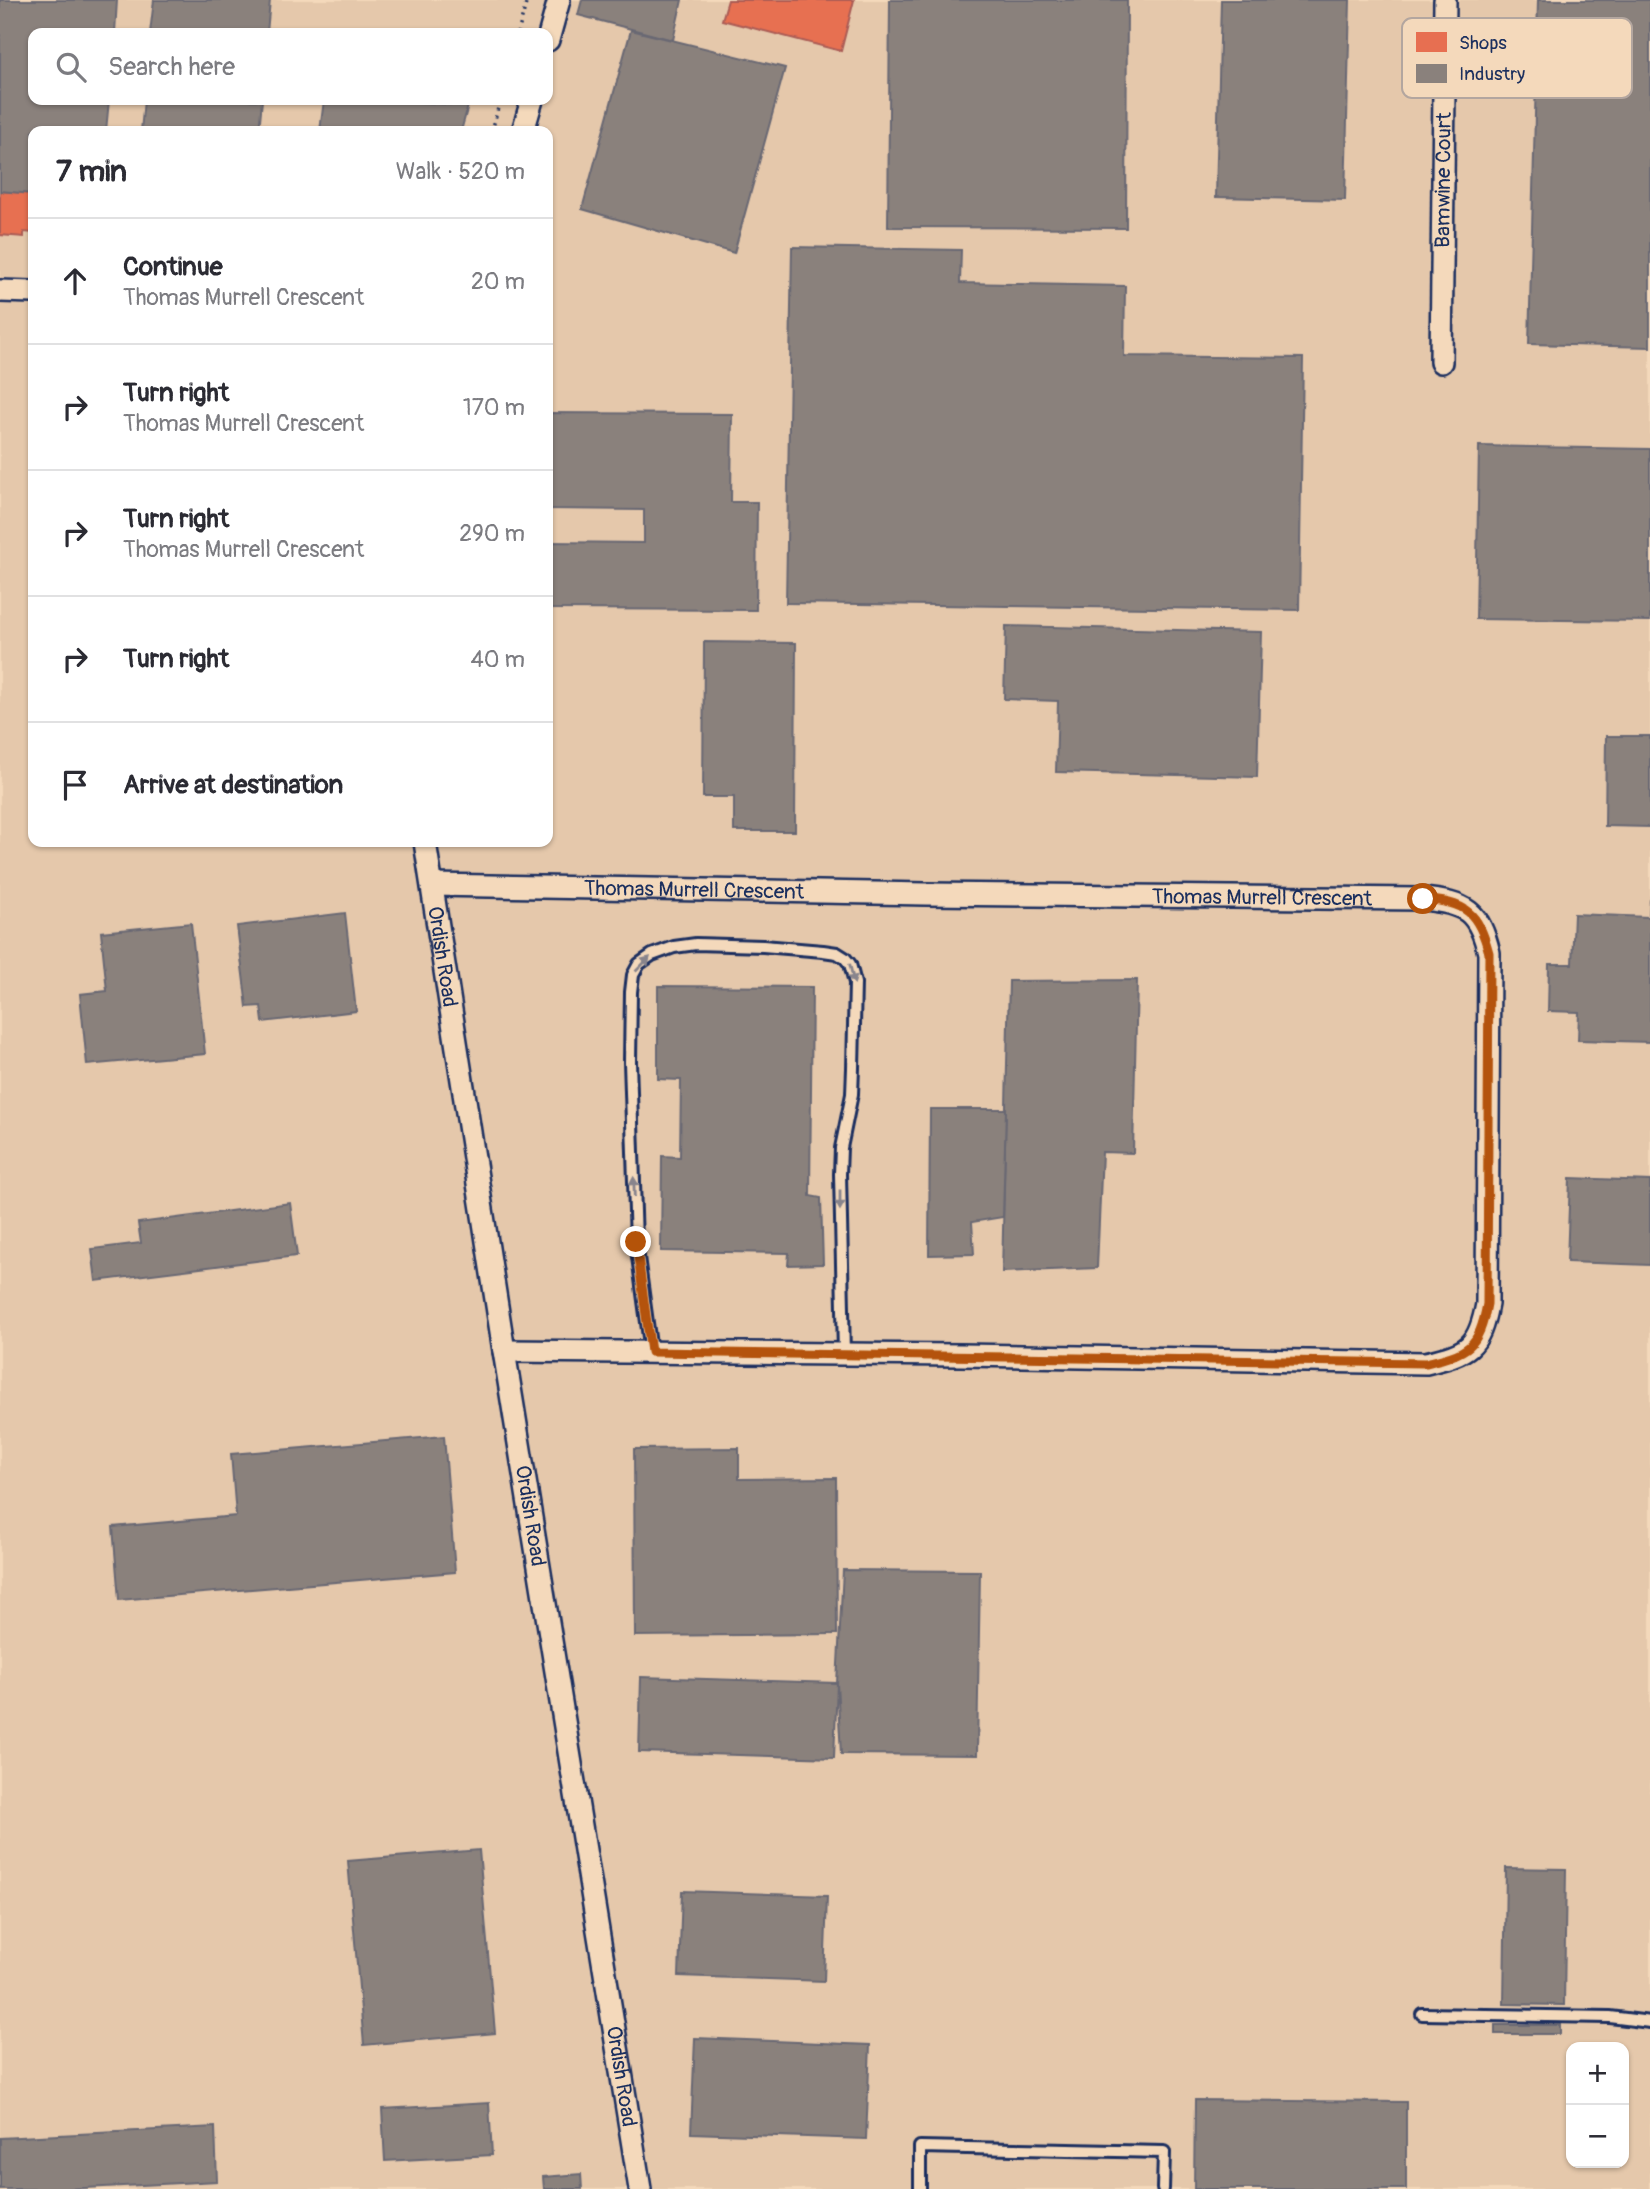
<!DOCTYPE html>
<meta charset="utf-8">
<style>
body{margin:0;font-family:Pangolin,sans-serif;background:#f7f7f7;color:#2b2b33}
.controls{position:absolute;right:21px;bottom:21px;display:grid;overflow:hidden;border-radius:14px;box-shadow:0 2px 5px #0004}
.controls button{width:63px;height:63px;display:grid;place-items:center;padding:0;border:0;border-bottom:2px solid #e1e1e2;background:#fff;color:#2b2b33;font:35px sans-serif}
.stop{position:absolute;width:21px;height:21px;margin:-16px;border:5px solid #b45309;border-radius:50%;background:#fff}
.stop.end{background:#b45309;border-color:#fff;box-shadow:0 2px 7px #0008}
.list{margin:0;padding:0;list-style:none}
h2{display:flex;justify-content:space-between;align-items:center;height:91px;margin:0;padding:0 28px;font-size:30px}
h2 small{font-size:23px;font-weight:400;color:#7c7c81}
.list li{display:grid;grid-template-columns:46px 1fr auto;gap:21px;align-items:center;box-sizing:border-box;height:126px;padding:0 28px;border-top:2px solid #e1e1e2}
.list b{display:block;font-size:26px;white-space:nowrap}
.list p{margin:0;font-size:23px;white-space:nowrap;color:#7c7c81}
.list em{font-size:23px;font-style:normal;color:#7c7c81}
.icon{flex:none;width:38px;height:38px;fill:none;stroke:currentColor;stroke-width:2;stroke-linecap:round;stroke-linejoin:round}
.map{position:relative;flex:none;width:1650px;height:2189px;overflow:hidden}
.search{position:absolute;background:#fff;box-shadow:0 2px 5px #0004;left:28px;top:28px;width:525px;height:77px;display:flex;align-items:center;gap:18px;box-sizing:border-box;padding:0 24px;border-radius:14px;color:#7c7c81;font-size:26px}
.panel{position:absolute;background:#fff;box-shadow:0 2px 5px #0004;left:28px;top:126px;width:525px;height:721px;border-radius:14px}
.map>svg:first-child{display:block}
</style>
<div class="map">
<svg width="1650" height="2189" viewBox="0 0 1650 2189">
<rect width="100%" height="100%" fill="#f4d9bb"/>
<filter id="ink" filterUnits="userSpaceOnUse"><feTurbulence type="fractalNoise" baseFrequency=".0143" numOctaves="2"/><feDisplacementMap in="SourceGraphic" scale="14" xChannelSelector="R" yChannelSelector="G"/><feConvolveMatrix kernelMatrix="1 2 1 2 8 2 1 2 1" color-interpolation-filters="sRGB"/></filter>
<g filter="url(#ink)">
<path fill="#e5c8ab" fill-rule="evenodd" d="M0,0H1650V2189H0ZM33,33H548V100H33ZM33,131H548V842H33ZM1571,2047H1624V2163H1571Z"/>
<g fill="#e76f51" stroke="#aa5c55" stroke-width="2">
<path d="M728,0H854L841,51L722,20Z"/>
<path d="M0,191L33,194V233L24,232V237L0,235Z"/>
</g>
<g fill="#8a817c" stroke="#696873" stroke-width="2">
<path d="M0,0H117L115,33H33V100H109L106,131H33V194L0,191Z"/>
<path d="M154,0H270L267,33H150Z"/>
<path d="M582,0H682L673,40L578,15Z"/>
<path d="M890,0H1127L1126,228L888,227Z"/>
<path d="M1221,0H1350L1345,200L1216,197Z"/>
<path d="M1538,0H1650V347L1529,344Z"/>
<path d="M631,30L785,68L734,253L582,209Z"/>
<path d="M144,100H262L259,131H141Z"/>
<path d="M324,100H394L468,106L461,131H320Z"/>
<path d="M792,247L961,250L960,283L1125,286L1124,356L1303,358L1299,610L786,603Z"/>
<path d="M548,413L732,414L731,502H757L756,610L548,609V542L644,543V510L548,509Z"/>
<path d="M1479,446L1650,449V621L1476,619Z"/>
<path d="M1006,626L1261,632L1257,777L1056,772L1058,701L1004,699Z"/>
<path d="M704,642L796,643L795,831H734V797H703Z"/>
<path d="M1606,736H1650V827L1605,826Z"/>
<path d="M1650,899V1042L1578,1040L1579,1012L1548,1011L1549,964H1572L1574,914L1649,917Z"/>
<path d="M345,913L356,1011L263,1022L261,1006L247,1007L237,926Z"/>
<path d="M191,923L205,1054L87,1065L80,994L107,991L101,932Z"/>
<path d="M1137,980L1133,1153L1102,1152L1097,1268L1002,1272L1009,981Z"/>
<path d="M658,986L812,987L810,1196L821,1198L823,1264L788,1265L789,1253L661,1251L662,1156L680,1157L681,1080L658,1079Z"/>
<path d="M930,1109H1006L1003,1217L972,1222L974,1254L929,1255Z"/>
<path d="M1570,1178L1650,1181V1265L1567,1262Z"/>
<path d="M290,1203L297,1256L96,1281L92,1249L141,1243L138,1223Z"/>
<path d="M444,1436L455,1572L119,1600L113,1527L236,1516L231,1454Z"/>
<path d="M739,1448V1479L836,1478L837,1634L635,1636L634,1449Z"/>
<path d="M843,1570L980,1571L977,1755L841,1754L837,1683Z"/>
<path d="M641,1677L837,1683L834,1758L639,1752Z"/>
<path d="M479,1850L495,2033L364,2045L348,1861Z"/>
<path d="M1506,1868L1566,1869L1564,2005L1504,2004Z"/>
<path d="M682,1891L827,1896L824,1981L679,1976Z"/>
<rect x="1495" y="2025" width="65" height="9"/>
<path d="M695,2038L870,2045L866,2139L691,2133Z"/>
<path d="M1195,2100L1406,2102V2189H1194Z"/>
<path d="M489,2103L492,2155L385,2161L382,2109Z"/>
<path d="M215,2127L217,2181L66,2189H0V2138Z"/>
<path d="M581,2174L582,2189H544L543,2177Z"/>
</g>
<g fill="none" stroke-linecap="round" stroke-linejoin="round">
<defs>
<g id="service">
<path d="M651,1352L636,1242L630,1062L631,992L633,975L639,964L652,955L674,947L696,944L763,946L823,951L837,953L845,958L850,964L855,983L853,1068L852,1094L841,1148L840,1174L844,1354"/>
<path d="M1422,2014L1610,2017L1650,2022"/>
<path d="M920,2189V2147L1164,2152L1163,2189"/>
</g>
<g id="minor">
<path d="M548,40L559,0"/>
<path d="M523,131L532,100"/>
<path d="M0,291L33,292"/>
<path id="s1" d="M1441,362L1445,0"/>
<path id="s2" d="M425,842L504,1351L640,2189"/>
<path id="s3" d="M432,885L926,894L1423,899C1466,903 1479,911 1489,953L1487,1304C1479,1348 1468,1353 1426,1363L961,1355L504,1351"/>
</g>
</defs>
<use href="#service" stroke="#1b2f5e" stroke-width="16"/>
<use href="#minor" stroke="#1b2f5e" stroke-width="26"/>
<g stroke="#1b2f5e" stroke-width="3.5" stroke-dasharray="2 5" stroke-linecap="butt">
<path d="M518,33L527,0"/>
<path d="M492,131L500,100"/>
</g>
<use href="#service" stroke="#f4d9bb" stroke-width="10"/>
<use href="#minor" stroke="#f4d9bb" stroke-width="21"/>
</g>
<defs><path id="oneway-solid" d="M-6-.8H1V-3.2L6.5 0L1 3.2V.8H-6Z" transform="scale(1.75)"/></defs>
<g fill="#88848c">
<use href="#oneway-solid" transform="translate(643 964) rotate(-45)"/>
<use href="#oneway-solid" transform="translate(852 974) rotate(77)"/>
<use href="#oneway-solid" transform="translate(634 1187) rotate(-92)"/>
<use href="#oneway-solid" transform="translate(840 1200) rotate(90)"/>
</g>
</g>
<g fill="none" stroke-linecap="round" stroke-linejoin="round" filter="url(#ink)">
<path stroke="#b45309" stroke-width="9" d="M636,1242L651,1352L1426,1363C1468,1353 1479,1348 1487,1304L1489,953C1478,911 1466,903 1423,899"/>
</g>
<g text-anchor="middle" stroke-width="7" stroke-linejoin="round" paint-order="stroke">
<g font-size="21" fill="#1b2f5e" stroke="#f4d9bb">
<text dy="7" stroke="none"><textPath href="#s1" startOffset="182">Bamwine Court</textPath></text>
<text dy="7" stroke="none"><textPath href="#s3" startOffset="262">Thomas Murrell Crescent</textPath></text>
<text dy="7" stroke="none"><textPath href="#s3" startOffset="830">Thomas Murrell Crescent</textPath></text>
<text dy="7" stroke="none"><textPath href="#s2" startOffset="116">Ordish Road</textPath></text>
<text dy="7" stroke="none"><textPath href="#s2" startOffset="682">Ordish Road</textPath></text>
<text dy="7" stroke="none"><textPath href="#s2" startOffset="1250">Ordish Road</textPath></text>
</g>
</g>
<rect x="1402" y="18" width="230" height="80" rx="10" fill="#f4d9bb" stroke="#b3a69f" stroke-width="2"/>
<rect x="1416" y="32" width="31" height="20" fill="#e76f51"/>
<rect x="1416" y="64" width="31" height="19" fill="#8a817c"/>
<g font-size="19" fill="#1b2f5e">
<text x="1459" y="49">Shops</text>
<text x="1459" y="80">Industry</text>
</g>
</svg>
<div class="controls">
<button>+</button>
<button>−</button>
</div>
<div class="stop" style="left:1423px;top:899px"></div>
<div class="stop end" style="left:636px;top:1242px"></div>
<div class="search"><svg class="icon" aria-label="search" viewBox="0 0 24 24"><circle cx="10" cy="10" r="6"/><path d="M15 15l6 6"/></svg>Search here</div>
<section class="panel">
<h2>7 min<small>Walk · 520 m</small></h2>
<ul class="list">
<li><svg class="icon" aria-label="ahead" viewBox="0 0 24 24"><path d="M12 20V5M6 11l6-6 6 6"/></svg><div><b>Continue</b><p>Thomas Murrell Crescent</p></div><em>20 m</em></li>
<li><svg class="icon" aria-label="right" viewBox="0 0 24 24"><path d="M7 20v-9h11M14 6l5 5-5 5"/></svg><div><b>Turn right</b><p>Thomas Murrell Crescent</p></div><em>170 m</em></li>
<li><svg class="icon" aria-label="right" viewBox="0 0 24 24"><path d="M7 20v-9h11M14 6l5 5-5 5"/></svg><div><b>Turn right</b><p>Thomas Murrell Crescent</p></div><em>290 m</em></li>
<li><svg class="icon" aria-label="right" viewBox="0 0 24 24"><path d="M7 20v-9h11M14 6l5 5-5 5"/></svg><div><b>Turn right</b></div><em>40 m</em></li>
<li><svg class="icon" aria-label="arrive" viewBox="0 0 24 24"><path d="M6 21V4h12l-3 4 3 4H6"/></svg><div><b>Arrive at destination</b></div></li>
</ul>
</section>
</div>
